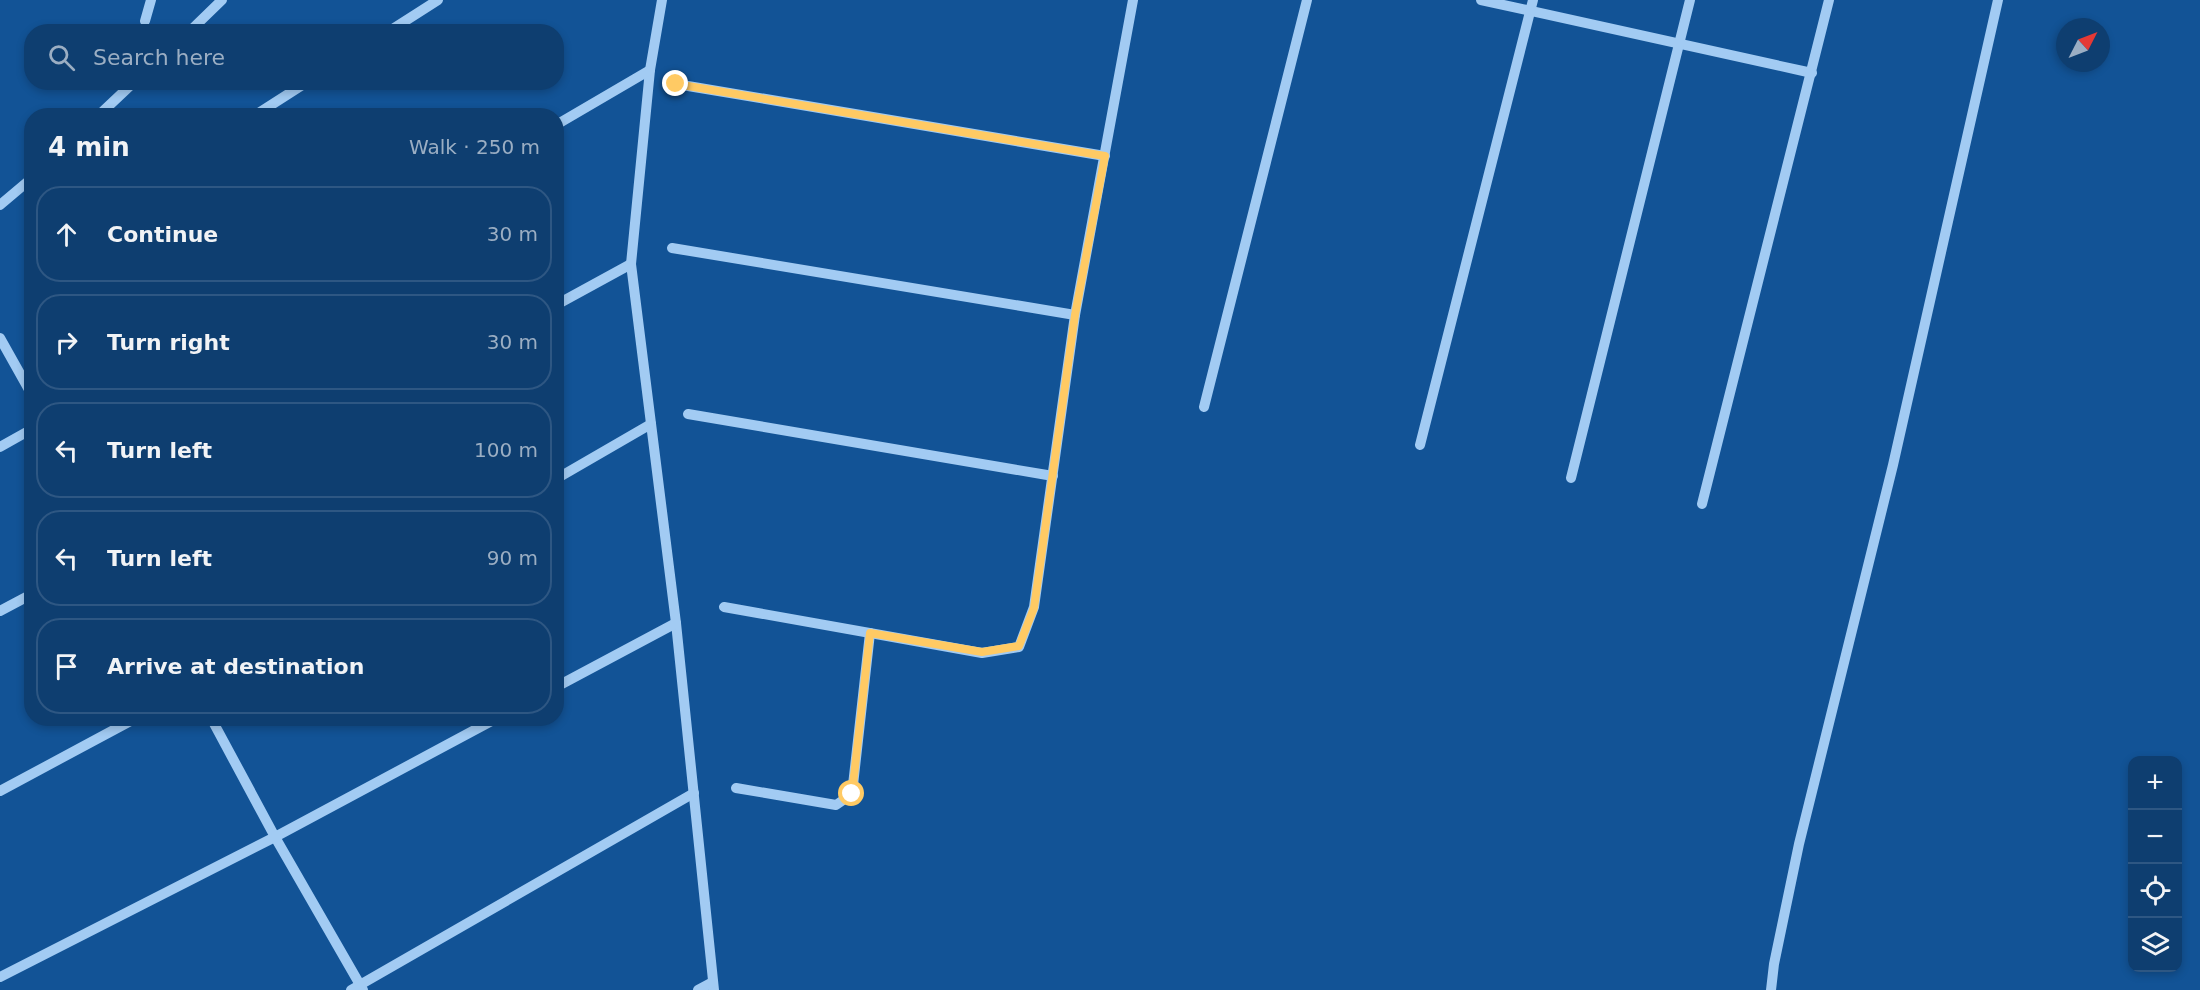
<!DOCTYPE html>
<meta charset="utf-8">
<style>
body{margin:0;font-family:"DejaVu Sans",sans-serif;background:#174575;color:#f1f3f6}
.controls{position:absolute;right:18px;bottom:18px;display:grid;overflow:hidden;border-radius:12px;box-shadow:0 3px 9px #0003}
.controls button{width:54px;height:54px;display:grid;place-items:center;padding:0;border:0;border-bottom:2px solid #2e5783;background:#0e3e70;color:#f1f3f6;font:30px sans-serif}
.compass{position:absolute;left:2056px;top:18px;width:54px;height:54px;border-radius:50%;background:#0e3e70;box-shadow:0 3px 9px #0003;rotate:48deg}
.stop{position:absolute;width:18px;height:18px;margin:-14px;border:4px solid #ffca64;border-radius:50%;background:#fff}
.stop.end{background:#ffca64;border-color:#fff;box-shadow:0 2px 6px #0008}
.list{margin:0;padding:0;list-style:none}
h2{display:flex;justify-content:space-between;align-items:center;height:78px;margin:0;padding:0 24px;font-size:26px}
h2 small{font-size:20px;font-weight:400;color:#9baec3}
.list li{display:grid;grid-template-columns:39px 1fr auto;gap:18px;align-items:center;box-sizing:border-box;height:96px;margin:0 12px 12px;padding:0 12px;border:2px solid #2e5783;border-radius:24px}
.list b{display:block;font-size:22px;white-space:nowrap}
.list em{font-size:20px;font-style:normal;color:#9baec3}
.icon{flex:none;width:33px;height:33px;fill:none;stroke:currentColor;stroke-width:2;stroke-linecap:round;stroke-linejoin:round}
.map{position:relative;flex:none;width:2200px;height:990px;overflow:hidden}
.search{position:absolute;background:#0e3e70;box-shadow:0 3px 9px #0003;left:24px;top:24px;width:540px;height:66px;display:flex;align-items:center;gap:15px;box-sizing:border-box;padding:0 21px;border-radius:24px;color:#9baec3;font-size:22px}
.panel{position:absolute;background:#0e3e70;box-shadow:0 3px 9px #0003;left:24px;top:108px;width:540px;height:618px;border-radius:24px}
.map>svg:first-child{display:block}
</style>
<div class="map">
<svg width="2200" height="990" viewBox="0 0 2200 990">
<rect width="100%" height="100%" fill="#125396"/>
<g fill="none" stroke-linecap="round" stroke-linejoin="round">
<g stroke="#a2cbf3" stroke-width="10">
<path d="M662,0L650,70L631,264L676,623L714,990"/>
<path d="M1481,0L1812,73"/>
<path d="M145,21L151,0"/>
<path d="M189,32L222,0"/>
<path d="M388,32L438,0"/>
<path d="M676,84L1105,156"/>
<path d="M98,116L134,82"/>
<path d="M254,116L307,82"/>
<path d="M556,125L650,70"/>
<path d="M0,205L32,178"/>
<path d="M672,248L1075,315"/>
<path d="M556,305L631,264"/>
<path d="M0,338L32,395"/>
<path d="M1204,407L1307,0"/>
<path d="M688,414L1053,476"/>
<path d="M1420,445L1533,0"/>
<path d="M0,447L32,429"/>
<path d="M1571,478L1690,0"/>
<path d="M556,479L651,424"/>
<path d="M1702,504L1829,0"/>
<path d="M724,607L982,653L1019,647L1034,607L1075,315L1133,0"/>
<path d="M0,611L32,594"/>
<path d="M556,687L676,623"/>
<path d="M211,718L275,837L363,990"/>
<path d="M736,788L836,805L852,794L870,633"/>
<path d="M0,791L136,718"/>
<path d="M0,977L275,837L497,718"/>
<path d="M351,990L694,793"/>
<path d="M698,990L713,982"/>
<path d="M1771,990L1774,964L1799,844L1893,465L1998,0"/>
</g>
</g>
<g fill="none" stroke-linecap="round" stroke-linejoin="round">
<path stroke="#ffca64" stroke-width="8" d="M676,84L1105,156L1075,315L1034,608L1019,646L982,652L870,633L852,794"/>
</g>
</svg>
<div class="controls">
<button>+</button>
<button>−</button>
<button><svg class="icon" aria-label="locate" viewBox="0 0 24 24"><circle cx="12" cy="12" r="6"/><path d="M12 2v4M12 18v4M2 12h4M18 12h4"/></svg></button>
<button><svg class="icon" aria-label="layers" viewBox="0 0 24 24"><path d="M12 4l9 5-9 5-9-5zM3 14l9 5 9-5"/></svg></button>
</div>
<svg class="compass" viewBox="-18 -18 36 36"><path d="M0-13l5 13h-10z" fill="#e53935"/><path d="M0 13l5-13h-10z" fill="#9baec3"/></svg>
<div class="stop" style="left:852px;top:794px"></div>
<div class="stop end" style="left:676px;top:84px"></div>
<div class="search"><svg class="icon" aria-label="search" viewBox="0 0 24 24"><circle cx="10" cy="10" r="6"/><path d="M15 15l6 6"/></svg>Search here</div>
<section class="panel">
<h2>4 min<small>Walk · 250 m</small></h2>
<ul class="list">
<li><svg class="icon" aria-label="ahead" viewBox="0 0 24 24"><path d="M12 20V5M6 11l6-6 6 6"/></svg><div><b>Continue</b></div><em>30 m</em></li>
<li><svg class="icon" aria-label="right" viewBox="0 0 24 24"><path d="M7 20v-9h11M14 6l5 5-5 5"/></svg><div><b>Turn right</b></div><em>30 m</em></li>
<li><svg class="icon" aria-label="left" viewBox="0 0 24 24"><path d="M17 20v-9H6M10 6l-5 5 5 5"/></svg><div><b>Turn left</b></div><em>100 m</em></li>
<li><svg class="icon" aria-label="left" viewBox="0 0 24 24"><path d="M17 20v-9H6M10 6l-5 5 5 5"/></svg><div><b>Turn left</b></div><em>90 m</em></li>
<li><svg class="icon" aria-label="arrive" viewBox="0 0 24 24"><path d="M6 21V4h12l-3 4 3 4H6"/></svg><div><b>Arrive at destination</b></div></li>
</ul>
</section>
</div>
